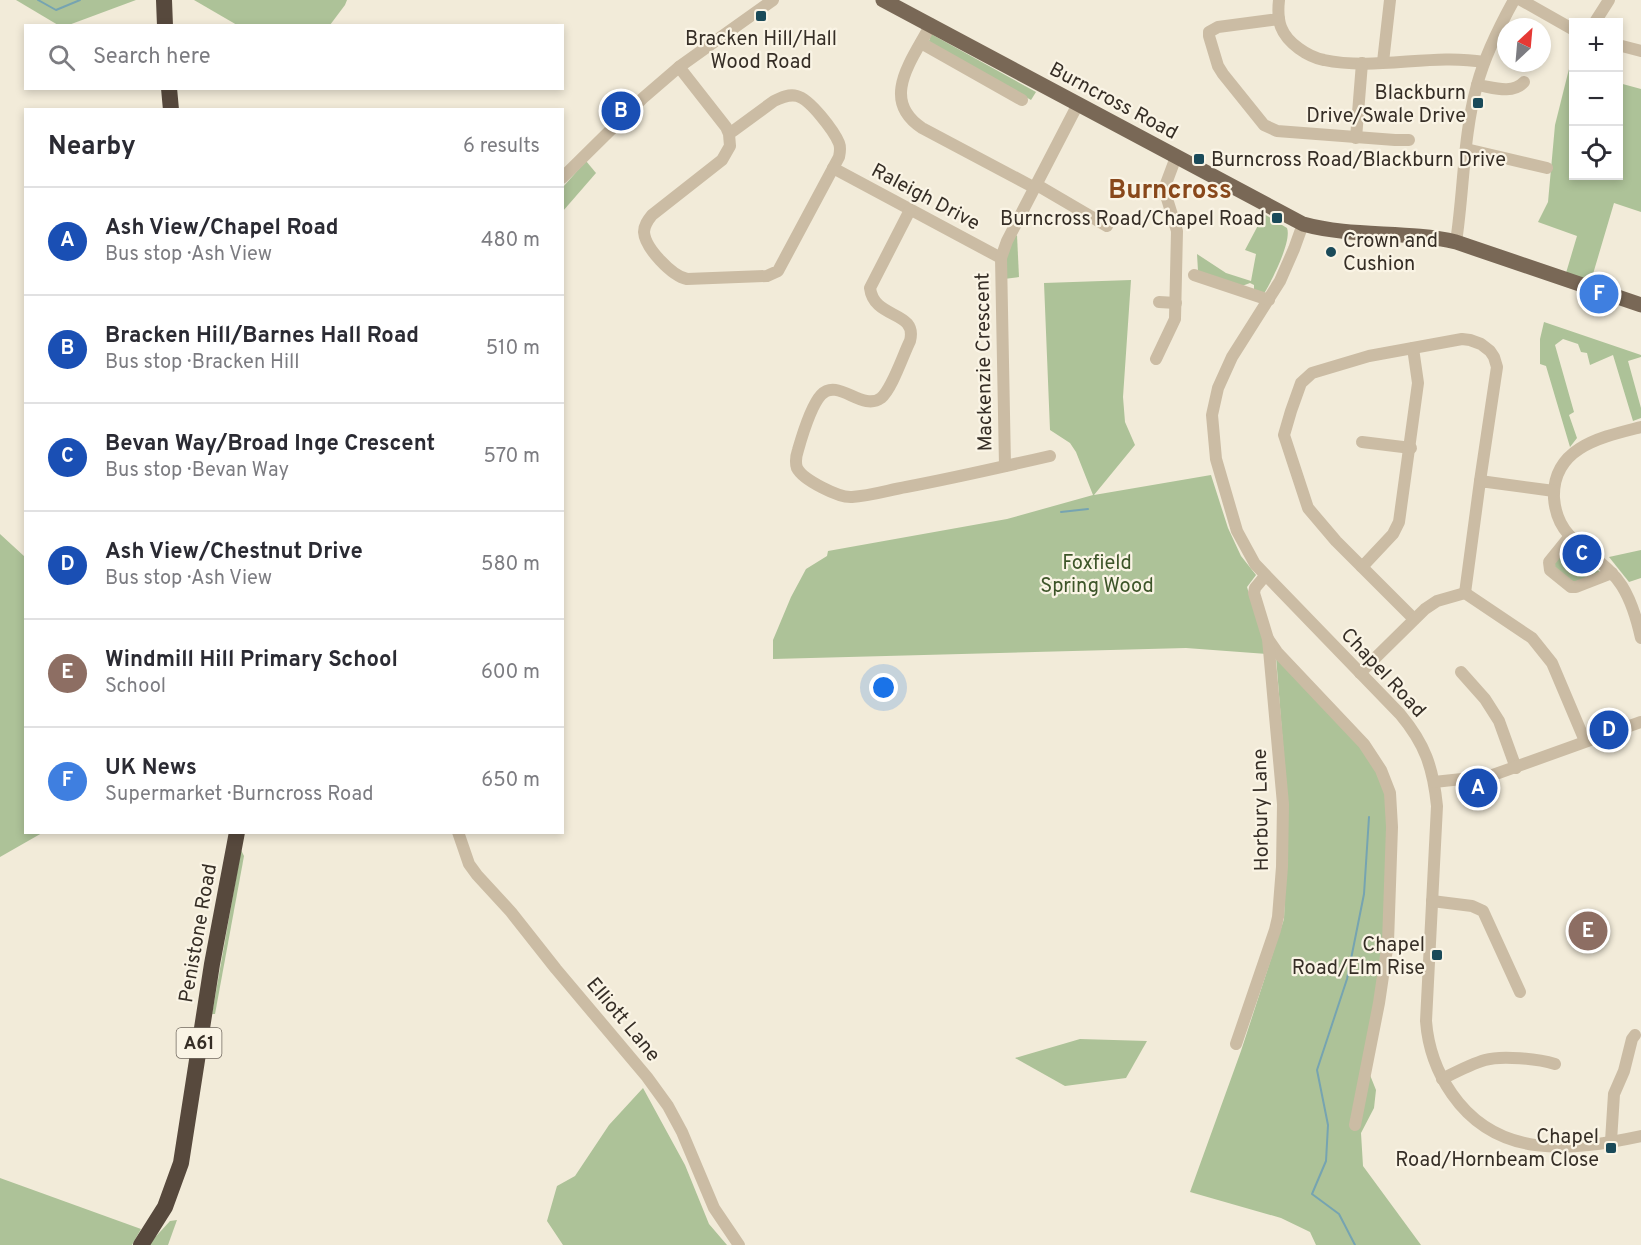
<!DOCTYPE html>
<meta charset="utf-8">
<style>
body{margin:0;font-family:Overpass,sans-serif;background:#f7f7f7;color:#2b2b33}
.controls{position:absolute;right:18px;top:18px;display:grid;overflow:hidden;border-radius:0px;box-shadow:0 3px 9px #0003}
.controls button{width:54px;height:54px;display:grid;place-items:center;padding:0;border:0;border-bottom:2px solid #e1e1e2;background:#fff;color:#2b2b33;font:30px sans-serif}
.compass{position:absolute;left:1497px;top:18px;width:54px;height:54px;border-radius:50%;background:#fff;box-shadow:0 3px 9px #0003;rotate:26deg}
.you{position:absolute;left:884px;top:688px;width:21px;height:21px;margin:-15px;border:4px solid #fff;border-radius:50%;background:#1a73e8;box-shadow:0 0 0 9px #1a73e833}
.badge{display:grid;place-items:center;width:39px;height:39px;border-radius:50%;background:#1a4a59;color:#fff;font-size:20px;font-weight:700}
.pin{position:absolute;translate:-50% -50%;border:3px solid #fff;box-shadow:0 2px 6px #0006}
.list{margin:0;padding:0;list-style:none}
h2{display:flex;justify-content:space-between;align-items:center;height:78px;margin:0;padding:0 24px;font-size:26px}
h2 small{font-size:20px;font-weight:400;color:#7c7c81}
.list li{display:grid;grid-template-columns:39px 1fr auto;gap:18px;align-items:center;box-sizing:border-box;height:108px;padding:0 24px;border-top:2px solid #e1e1e2}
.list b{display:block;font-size:22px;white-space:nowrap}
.list p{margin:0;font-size:20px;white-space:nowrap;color:#7c7c81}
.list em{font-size:20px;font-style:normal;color:#7c7c81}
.icon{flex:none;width:33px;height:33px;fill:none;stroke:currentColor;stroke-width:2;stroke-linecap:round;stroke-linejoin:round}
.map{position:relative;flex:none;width:1641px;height:1245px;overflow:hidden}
.search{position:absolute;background:#fff;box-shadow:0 3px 9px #0003;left:24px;top:24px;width:540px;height:66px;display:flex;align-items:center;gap:15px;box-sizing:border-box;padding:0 21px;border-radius:0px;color:#7c7c81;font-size:22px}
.panel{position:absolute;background:#fff;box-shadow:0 3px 9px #0003;left:24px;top:108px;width:540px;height:726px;border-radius:0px}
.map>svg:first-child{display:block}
</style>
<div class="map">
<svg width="1641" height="1245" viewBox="0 0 1641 1245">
<rect width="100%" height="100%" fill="#f2ebd9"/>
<g fill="#adc298">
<path d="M16,0H136L66,26L58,25Z"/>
<path d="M194,0H347L345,5L330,25H237Z"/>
<path d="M931,34L1036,92L1031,100L930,43L929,41Z"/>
<path d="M1569,69L1574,70V176H1618L1619,83L1641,89V212L1614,203L1593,274H1590L1588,280L1566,273L1577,236L1538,222L1548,202L1555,125Z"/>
<path d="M586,161L596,173L563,211V187Z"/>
<path d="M1264,214L1287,228C1292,241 1272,280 1265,292L1262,295L1254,290V285L1250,283L1242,286L1198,271L1197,254L1226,273L1251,281L1256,254L1245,250Z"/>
<path d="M1017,235L1019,277L1004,279C1004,264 1005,245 1017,235Z"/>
<path d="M1131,280L1123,397L1125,422L1135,445L1094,495L1211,475L1228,528L1241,556L1256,575L1247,587L1267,654L1186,648L773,659V640L791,597L806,569L827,556L828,551L1007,519L1093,495L1076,452L1070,443L1050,430L1044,283Z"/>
<path d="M1544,322L1641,355V357L1628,361L1641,408V418L1633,421L1613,355L1590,365L1587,353L1581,352L1578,344L1563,339L1555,345L1574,412L1569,415L1577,438L1570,447L1546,366L1540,364V339Z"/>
<path d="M0,534L25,557L26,832L42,833L0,857Z"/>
<path d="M1567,544L1600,572L1575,585L1551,569Z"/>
<path d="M1641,550V578L1629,582L1609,557Z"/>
<path d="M1276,656L1369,755L1387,799L1385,941L1364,1060L1376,1090L1374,1108L1361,1133L1363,1166L1421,1245H1316L1310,1232L1281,1218L1190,1192L1241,1051L1284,919L1288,810Z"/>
<path d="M241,850L244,856L215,1014H212Z"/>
<path d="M1080,1039L1147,1041L1126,1078L1065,1086L1015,1058Z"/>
<path d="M643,1088L685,1165L709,1224L727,1245H563L547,1221L557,1186L575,1176L609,1125Z"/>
<path d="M0,1178L141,1229L132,1245H0Z"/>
<path d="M177,1220L168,1245H148L170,1221Z"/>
</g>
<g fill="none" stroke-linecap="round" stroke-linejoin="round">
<g stroke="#76a4b1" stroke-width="2">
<path d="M38,0L56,10L80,0"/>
<path d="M1061,512L1088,509"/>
<path d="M1355,1245L1339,1214L1312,1194L1326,1161L1328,1125L1317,1070L1347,979L1364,894L1369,817"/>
</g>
<g stroke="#cbbca4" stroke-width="12">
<path d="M1279,0C1278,9 1278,19 1281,27C1287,43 1308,57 1324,60C1376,71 1432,53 1484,62"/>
<path d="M1521,0L1574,30"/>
<path d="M1279,19L1218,27L1209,32V36L1218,66L1223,74L1264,125L1277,131L1395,140H1409"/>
<path d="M1595,22L1609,0"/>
<path d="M931,24C914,58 878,99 922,128L1035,188"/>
<path d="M921,43L1022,100"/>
<path d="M1618,45L1641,51"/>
<path d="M1383,62L1390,0"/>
<path d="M679,67L726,127L729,134L730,146L722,160L652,215C648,220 644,225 644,232C645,248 672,276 687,279L767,276L778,271L839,157C840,152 841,148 839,143C834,131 810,99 797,96C789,94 782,97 774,101L729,134"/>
<path d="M1477,85C1492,87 1512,95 1524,82"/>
<path d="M1356,138L1362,63"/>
<path d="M1466,149L1547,168"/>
<path d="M833,168L1001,258"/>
<path d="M562,178L643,98L679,67L773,0"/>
<path d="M1037,185L1107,226"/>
<path d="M910,210L870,288C874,320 918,310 910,341C903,355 892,389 881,398C862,412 838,377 821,395C811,406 802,436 798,450C796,456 795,462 797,468C803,480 839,498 852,497C870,496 889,490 906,487C954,478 1002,467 1050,456"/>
<path d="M1303,224L1294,249L1280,281L1232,357L1218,388L1212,415L1216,459L1237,531L1255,564L1400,714C1425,744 1433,767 1437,806L1426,1021C1428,1048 1436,1071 1452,1094C1498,1160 1571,1151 1641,1136"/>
<path d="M1456,242C1464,190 1463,136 1477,85C1485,55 1499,27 1514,0"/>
<path d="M1194,275L1269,300"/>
<path d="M1159,302L1176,303"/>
<path d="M1156,359L1175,319L1177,231L1164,189L1176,157"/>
<path d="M1641,427C1602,437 1552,447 1554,498C1555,512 1560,525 1569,535C1585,554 1608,564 1622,586C1632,602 1637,620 1641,638"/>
<path d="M1362,442L1411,448"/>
<path d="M1005,466L1001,258L1007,241L1078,104"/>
<path d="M1570,536L1549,562L1550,570L1571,587H1576L1612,573"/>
<path d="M1362,567L1393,534L1399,522L1418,383L1413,348"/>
<path d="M1465,593L1480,481L1554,491"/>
<path d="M1414,619L1336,541L1308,508L1284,435L1291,411L1301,383L1312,373L1369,356L1462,339L1470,340L1481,344L1490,351L1494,357L1497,367L1480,481"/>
<path d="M1268,639L1277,652L1364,744L1381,770L1390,793L1392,827L1388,942L1379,1003L1355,1125"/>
<path d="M1461,672L1485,699L1499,721L1516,768"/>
<path d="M1360,673L1425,609L1437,601L1465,593L1532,638L1552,663L1585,741"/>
<path d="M1434,782L1490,776L1641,722"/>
<path d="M458,832L469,864L477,875L511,912L556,969L647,1077L668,1106L682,1132L714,1208L739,1245"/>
<path d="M1432,901L1472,906L1483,911L1520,992"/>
<path d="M1236,1044L1275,930L1278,917L1282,867L1283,804L1268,639L1254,593L1255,588L1265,576"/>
<path d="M1442,1079C1456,1072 1471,1064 1485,1060C1502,1055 1538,1059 1555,1064"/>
<path d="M1611,1141L1614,1094L1624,1071L1632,1039L1635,1035"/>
</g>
<path stroke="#796856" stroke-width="15" d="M883,0L1303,224C1353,238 1406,230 1456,242L1641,305"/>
<g stroke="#57493d" stroke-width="16">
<path d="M164,0L165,26"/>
<path d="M169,88L171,110"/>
<path d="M141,1245L165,1207L181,1163L212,964L237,832"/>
</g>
</g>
<g fill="#1a4a59" stroke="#faf4e5" stroke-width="2">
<rect x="755" y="10" width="12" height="12" rx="3"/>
<rect x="1472" y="97" width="12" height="12" rx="3"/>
<rect x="1193" y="153" width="12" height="12" rx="3"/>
<rect x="1271" y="212" width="12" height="12" rx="3"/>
<circle cx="1331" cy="252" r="6"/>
<rect x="1431" y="949" width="12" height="12" rx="3"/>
<rect x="1605" y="1142" width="12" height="12" rx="3"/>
</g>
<g text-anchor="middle" stroke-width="4.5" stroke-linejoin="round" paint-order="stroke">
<rect fill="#faf4e5" stroke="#71695f" stroke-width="1.5" x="176.5" y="1028" width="45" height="30" rx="4.5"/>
<g font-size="18" font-weight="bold" fill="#362e26">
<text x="199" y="1049">A61</text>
</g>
<g font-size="20" fill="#362e26" stroke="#faf4e5" text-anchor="end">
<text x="761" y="45" text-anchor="middle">Bracken Hill/Hall<tspan x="761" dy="23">Wood Road</tspan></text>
<text x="1466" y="99">Blackburn<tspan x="1466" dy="23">Drive/Swale Drive</tspan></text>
<text x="1211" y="166" text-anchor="start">Burncross Road/Blackburn Drive</text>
<text x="1265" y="225">Burncross Road/Chapel Road</text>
<text x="1343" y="247" text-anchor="start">Crown and<tspan x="1343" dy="23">Cushion</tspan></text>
<text x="1425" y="951">Chapel<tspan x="1425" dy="23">Road/Elm Rise</tspan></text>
<text x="1599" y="1143">Chapel<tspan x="1599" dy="23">Road/Hornbeam Close</tspan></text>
</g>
<g font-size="20" fill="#362e26" stroke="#faf4e5">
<text transform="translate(1114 100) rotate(28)" y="7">Burncross Road</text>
<text transform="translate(926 196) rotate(28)" y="7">Raleigh Drive</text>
<text transform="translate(983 362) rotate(-91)" y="7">Mackenzie Crescent</text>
<text transform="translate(1384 672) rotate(47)" y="7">Chapel Road</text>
<text transform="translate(1260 810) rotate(-91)" y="7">Horbury Lane</text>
<text transform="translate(197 933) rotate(-80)" y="7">Penistone Road</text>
<text transform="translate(624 1019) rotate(50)" y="7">Elliott Lane</text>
</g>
<g font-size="20" fill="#3d5529" stroke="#faf4e5">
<text x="1097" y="569">Foxfield<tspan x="1097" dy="23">Spring Wood</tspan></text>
</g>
<g font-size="26" font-weight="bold" fill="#89481b" stroke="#faf4e5">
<text x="1170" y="198">Burncross</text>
</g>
</g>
</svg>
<div class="controls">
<button>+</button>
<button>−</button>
<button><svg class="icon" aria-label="locate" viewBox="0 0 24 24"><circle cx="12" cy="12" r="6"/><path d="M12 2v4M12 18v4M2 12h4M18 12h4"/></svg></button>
</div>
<svg class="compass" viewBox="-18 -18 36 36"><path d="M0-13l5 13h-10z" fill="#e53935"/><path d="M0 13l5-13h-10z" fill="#7c7c81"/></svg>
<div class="you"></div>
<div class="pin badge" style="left:1478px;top:788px;background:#1a4fb4">A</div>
<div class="pin badge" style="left:621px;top:111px;background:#1a4fb4">B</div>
<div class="pin badge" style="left:1582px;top:554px;background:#1a4fb4">C</div>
<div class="pin badge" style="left:1609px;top:730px;background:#1a4fb4">D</div>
<div class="pin badge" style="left:1588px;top:931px;background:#8d6e63">E</div>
<div class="pin badge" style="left:1599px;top:294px;background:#3f7fe0">F</div>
<div class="search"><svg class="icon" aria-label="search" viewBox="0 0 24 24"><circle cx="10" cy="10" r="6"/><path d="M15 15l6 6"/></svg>Search here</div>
<section class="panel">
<h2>Nearby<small>6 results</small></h2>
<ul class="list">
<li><span class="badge" style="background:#1a4fb4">A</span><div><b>Ash View/Chapel Road</b><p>Bus stop · Ash View</p></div><em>480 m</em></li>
<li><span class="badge" style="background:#1a4fb4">B</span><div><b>Bracken Hill/Barnes Hall Road</b><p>Bus stop · Bracken Hill</p></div><em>510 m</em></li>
<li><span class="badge" style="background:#1a4fb4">C</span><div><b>Bevan Way/Broad Inge Crescent</b><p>Bus stop · Bevan Way</p></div><em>570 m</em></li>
<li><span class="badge" style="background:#1a4fb4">D</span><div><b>Ash View/Chestnut Drive</b><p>Bus stop · Ash View</p></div><em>580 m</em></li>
<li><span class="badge" style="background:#8d6e63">E</span><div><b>Windmill Hill Primary School</b><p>School</p></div><em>600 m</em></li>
<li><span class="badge" style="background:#3f7fe0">F</span><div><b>UK News</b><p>Supermarket · Burncross Road</p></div><em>650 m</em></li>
</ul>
</section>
</div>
